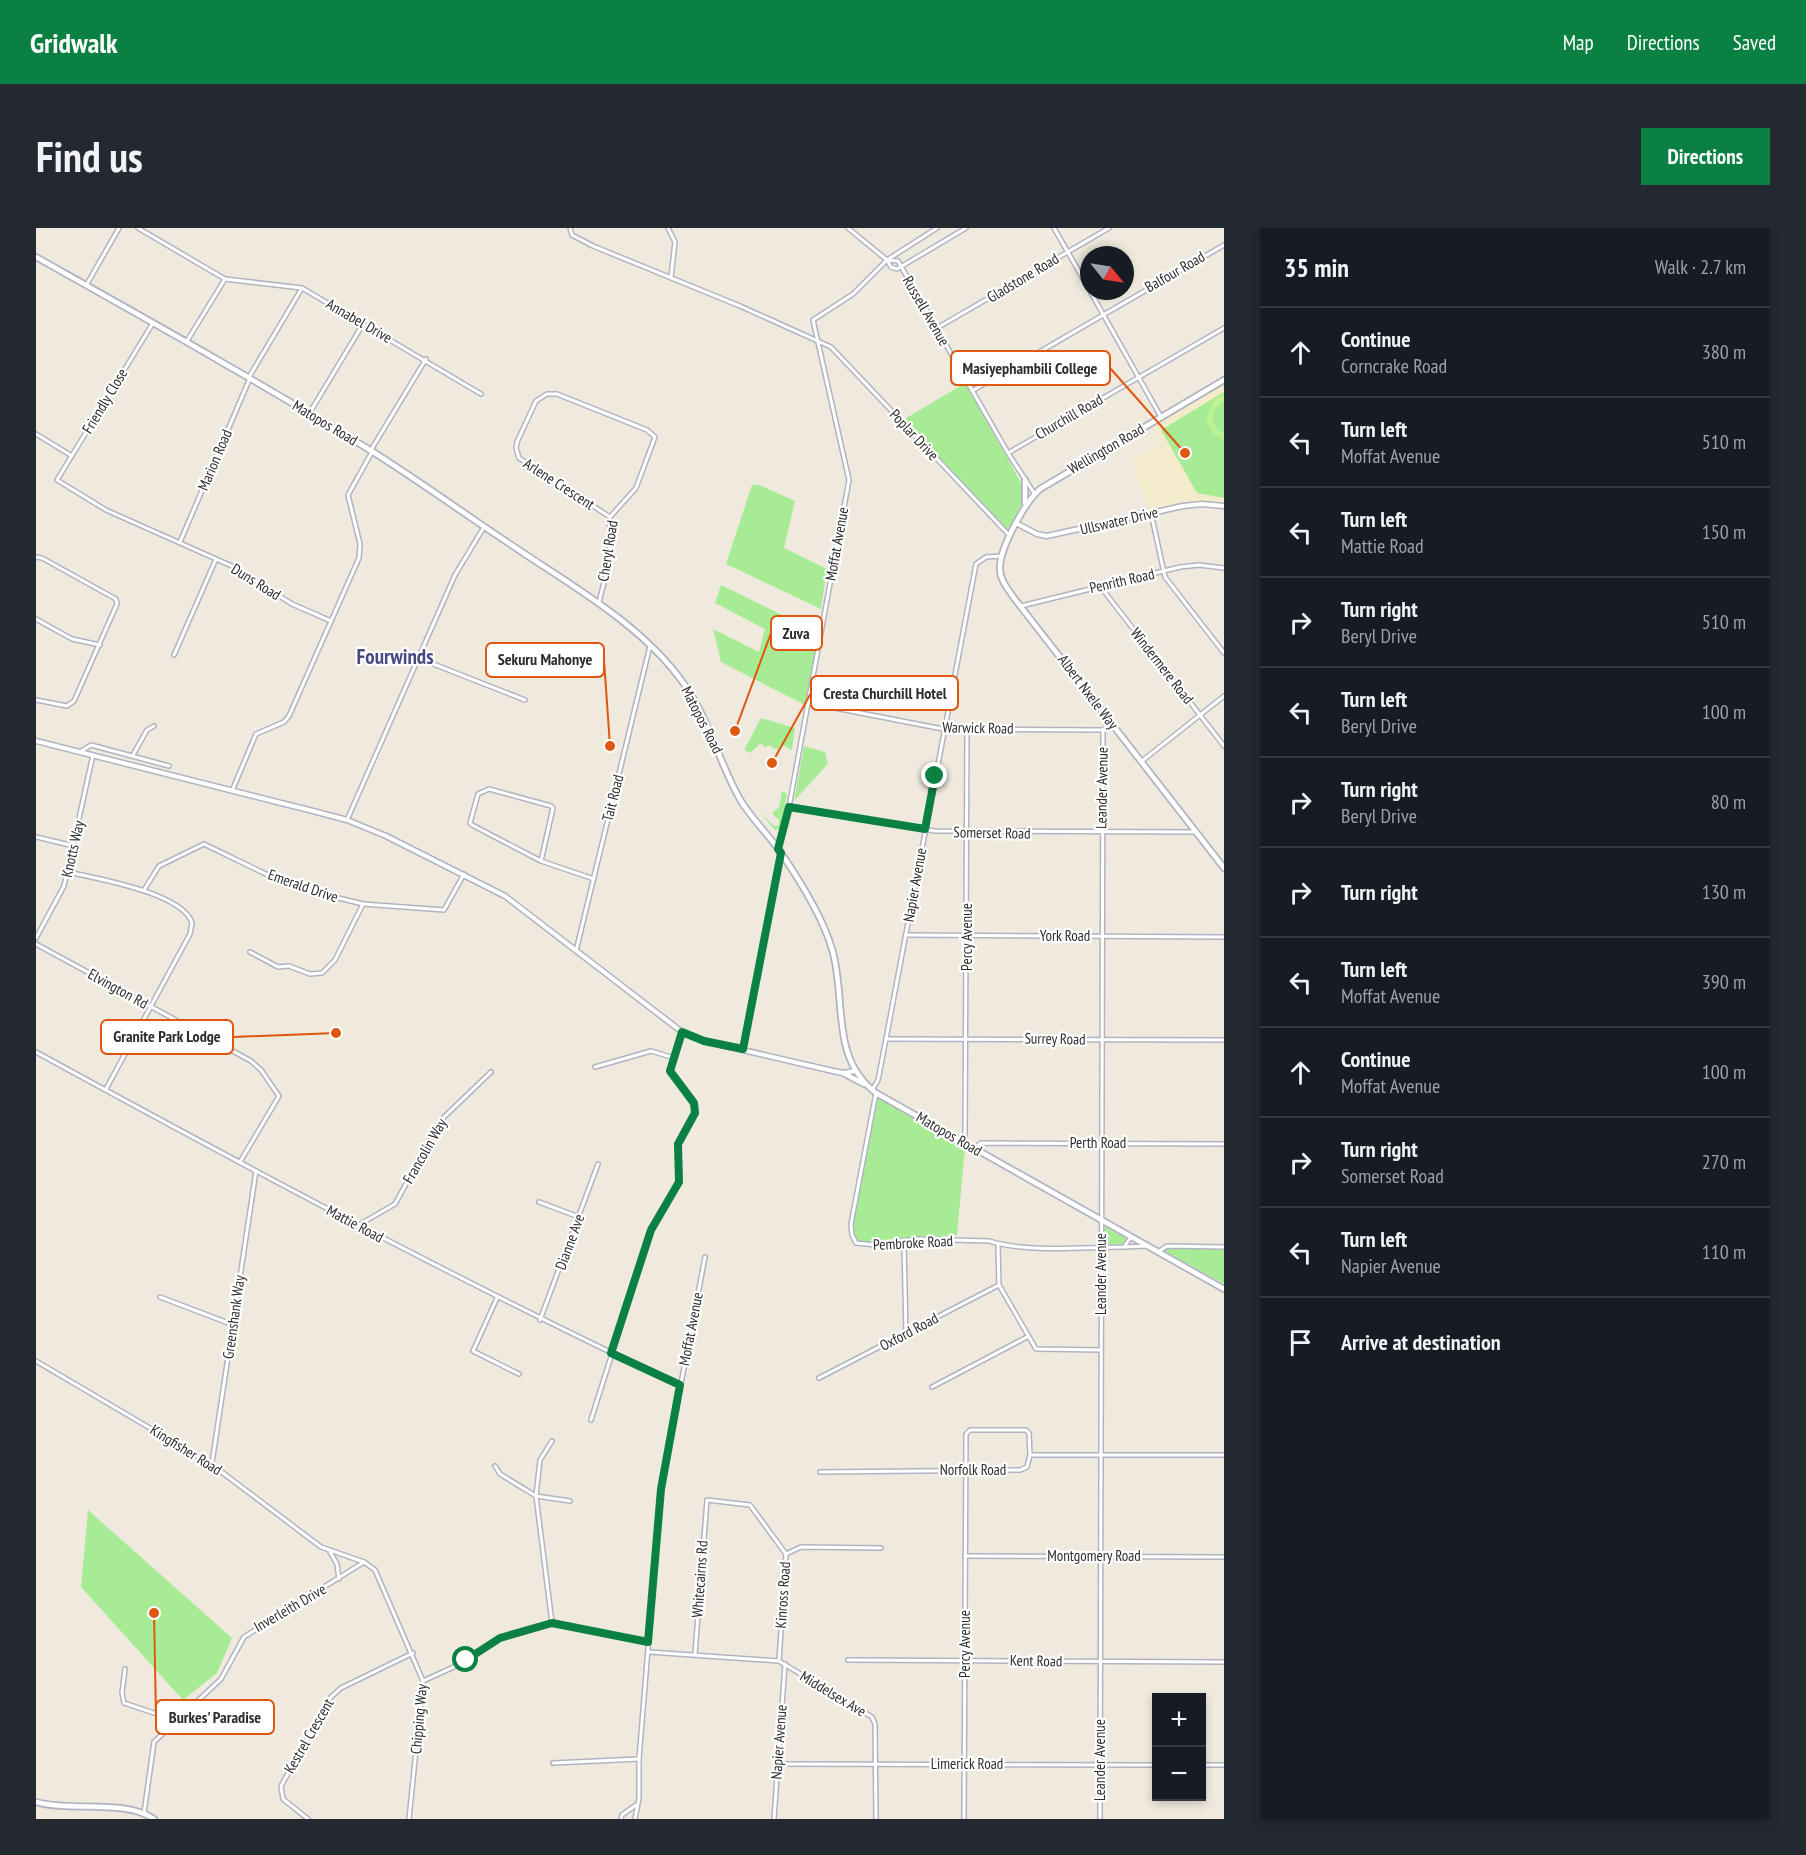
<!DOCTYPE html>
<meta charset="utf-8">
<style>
body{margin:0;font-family:"PT Sans Narrow",sans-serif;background:#242831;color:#f1f3f6}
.controls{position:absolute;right:18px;bottom:18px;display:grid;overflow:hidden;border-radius:0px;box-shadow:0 3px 9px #0003}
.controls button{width:54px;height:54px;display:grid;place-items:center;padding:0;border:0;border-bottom:2px solid #363941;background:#171b24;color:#f1f3f6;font:30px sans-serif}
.compass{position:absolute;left:1044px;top:18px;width:54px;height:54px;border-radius:50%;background:#171b24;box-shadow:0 3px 9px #0003;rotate:120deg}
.stop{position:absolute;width:18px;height:18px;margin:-14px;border:4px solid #0b8043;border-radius:50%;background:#fff}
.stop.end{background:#0b8043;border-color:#fff;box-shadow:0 2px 6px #0008}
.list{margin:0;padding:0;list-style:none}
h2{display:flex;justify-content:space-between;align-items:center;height:78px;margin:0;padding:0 24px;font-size:26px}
h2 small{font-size:20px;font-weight:400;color:#9ea1a6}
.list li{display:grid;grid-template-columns:39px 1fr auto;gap:18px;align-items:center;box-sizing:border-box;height:90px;padding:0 24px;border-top:2px solid #363941}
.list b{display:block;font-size:22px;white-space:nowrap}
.list p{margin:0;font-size:20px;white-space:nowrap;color:#9ea1a6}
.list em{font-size:20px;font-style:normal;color:#9ea1a6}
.icon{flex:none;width:33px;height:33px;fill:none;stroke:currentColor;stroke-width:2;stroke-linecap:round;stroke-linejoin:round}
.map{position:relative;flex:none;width:1188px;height:1591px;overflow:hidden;border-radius:0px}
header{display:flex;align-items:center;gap:36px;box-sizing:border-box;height:84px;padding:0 30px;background:#0b8043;color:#fff}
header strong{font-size:28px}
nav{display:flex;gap:33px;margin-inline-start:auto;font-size:21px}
.intro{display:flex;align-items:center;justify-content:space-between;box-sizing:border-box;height:144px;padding:0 36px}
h1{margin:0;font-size:42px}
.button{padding:15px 27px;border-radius:0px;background:#0b8043;color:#fff;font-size:21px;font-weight:700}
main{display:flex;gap:36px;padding:0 36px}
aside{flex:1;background:#171b24;border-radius:0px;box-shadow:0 3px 9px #0003}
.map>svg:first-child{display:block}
</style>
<header>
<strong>Gridwalk</strong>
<nav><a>Map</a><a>Directions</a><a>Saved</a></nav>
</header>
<div class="intro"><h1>Find us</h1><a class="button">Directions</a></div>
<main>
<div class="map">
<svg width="1188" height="1591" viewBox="0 0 1188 1591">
<rect width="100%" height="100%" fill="#f0eade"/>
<path fill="#f3ebcc" d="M1188,155V276L1156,274L1114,283L1096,234L1126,215L1115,197Z"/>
<g fill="#a7ec95">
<path d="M929,155L988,260V271L972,302L867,192Z"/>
<path d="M1188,164V270L1161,265L1125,202Z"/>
<path d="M716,257H723L759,273L748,320L791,341L785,381L690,336Z"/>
<path d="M685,357L783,405L769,477L685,434L677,401L723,424L729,401L679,375Z"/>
<path d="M725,490L759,500L756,522L745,516L742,522L732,517L730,520L725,515L714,525L708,522Z"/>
<path d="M768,518L789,524L792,536L758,573Z"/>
<path d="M746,563L751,566L745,600L739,602L722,582L738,598L743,597V592L736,585L743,579Z"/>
<path d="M842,870L929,920L921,1007L829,1015L823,1014L818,1008L817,995Z"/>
<path d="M1071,999L1091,1011L1087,1016L1067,1017V1001Z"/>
<path d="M1132,1020L1188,1021V1056L1128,1023Z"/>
<path d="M52,1282L196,1410L181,1445L147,1472L45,1359Z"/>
</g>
<path fill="#bcf490" d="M1188,166V172L1178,181L1176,190L1181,201L1188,205V212L1177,205L1170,191L1178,172Z"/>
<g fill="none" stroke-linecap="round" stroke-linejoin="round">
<defs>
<g id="minor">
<path d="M102,0L189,51L266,60L445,166"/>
<path d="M534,0L536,7L557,18L704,78L795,119L974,308"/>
<path d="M632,0L639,14L635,49"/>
<path d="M812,0L851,32L855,39L861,41L930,0"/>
<path d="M1018,0L1053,61"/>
<path d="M852,32L862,33L972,225L998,265"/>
<path d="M51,56L83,0"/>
<path d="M1054,63L1125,189"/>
<path d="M117,95L21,252L70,282L198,339L256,376L295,393"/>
<path d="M901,100L1073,0"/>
<path d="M151,113L189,51"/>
<path d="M213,149L266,60"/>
<path d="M936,163L1188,17"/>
<path d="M273,186L327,96"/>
<path d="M0,206L36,228"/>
<path d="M335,222L390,131"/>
<path d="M972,225L1188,100"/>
<path d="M1115,285L1129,349L1188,425"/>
<path d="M144,314L214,150"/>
<path d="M0,329L6,330L80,371L81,376L38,473L31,478L0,472"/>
<path d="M1064,358L1188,518"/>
<path d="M563,374L573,335L574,289L600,260L619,209L611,202L521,166H511L500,173L481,214L480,220L483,230L574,289"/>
<path d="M985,378L1144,339L1163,337L1188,340"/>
<path d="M0,391L36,411L64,417"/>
<path d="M138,427L180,331"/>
<path d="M382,430L489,472"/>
<path d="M773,475L907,501L1067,502L1075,495"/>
<path d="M44,524L55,517L133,538"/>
<path d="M97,527L111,502L118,498"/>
<path d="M1106,533L1188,468"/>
<path d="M196,563L220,506L248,494L253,488L323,330L324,316L312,267L336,224"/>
<path d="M753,579L899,603L1160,604"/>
<path d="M311,592L419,347L448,299"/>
<path d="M0,609L38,618"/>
<path d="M742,621L753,579L813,252L777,92L817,66L851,32L901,0"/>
<path d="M505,633L517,580L515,578L453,561L442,566L434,595L436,597L505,633L558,651"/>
<path d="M32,644C59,650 147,665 156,695L154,706L70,861"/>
<path d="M108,662L123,638L168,616L238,650L294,668L327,676L408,682L428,646"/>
<path d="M870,707L1188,709"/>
<path d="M0,710L28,658L57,527"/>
<path d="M0,716L215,833L225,842L243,868L204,934"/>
<path d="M540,723L614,418"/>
<path d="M214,724L242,739L253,738L274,746L286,745L299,732L327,676"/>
<path d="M850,811L1188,812"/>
<path d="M707,821L745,627"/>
<path d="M0,824C212,940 425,1054 643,1157"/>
<path d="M559,839L615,823L638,830"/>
<path d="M836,862L842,852L850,811L940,336L950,329L965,328"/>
<path d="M840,865L815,996L816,1007L820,1015L840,1017L880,1011L953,1013C992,1025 1047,1019 1088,1019L1095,1009"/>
<path d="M929,914L931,501"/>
<path d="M939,920L945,915L1188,916"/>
<path d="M503,974L543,989"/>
<path d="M321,998L359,976L405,892L455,844"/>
<path d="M868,1015L870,1106"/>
<path d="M962,1017L963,1057L1000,1121L1065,1122"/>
<path d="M1088,1019L1110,1018"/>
<path d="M1122,1024L1131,1018L1188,1019"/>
<path d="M124,1069L195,1096"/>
<path d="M461,1070L437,1123L483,1146"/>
<path d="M504,1092L562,936"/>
<path d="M0,1133L175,1236L285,1319L328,1334L339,1342L387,1453L373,1591"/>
<path d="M783,1150L963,1057"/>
<path d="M896,1159L991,1109"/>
<path d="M555,1192L615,1002L643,954L642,917L657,891L659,879L634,843L646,804"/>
<path d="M516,1213L504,1232L500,1268L534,1273"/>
<path d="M176,1235L220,943"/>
<path d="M459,1238L464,1246L500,1268L516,1395"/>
<path d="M784,1244L984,1242L991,1239L994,1227H1188"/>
<path d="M294,1324L301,1336L303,1351"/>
<path d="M929,1328L1188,1329"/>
<path d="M613,1424L743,1433L836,1489L839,1496L840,1591"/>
<path d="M659,1426L671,1272L714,1277L750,1326"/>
<path d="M812,1432L1188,1434"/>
<path d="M743,1433L750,1326L765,1319L845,1320"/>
<path d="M89,1441L86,1465L88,1475L121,1486L134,1497"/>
<path d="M387,1453L422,1437L464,1410L516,1395L612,1414"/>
<path d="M517,1535L603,1531"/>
<path d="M742,1536L1120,1537"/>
<path d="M1166,1537H1188"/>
<path d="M108,1585L118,1514L185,1451L208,1409L328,1334"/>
<path d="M272,1591L247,1571L245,1558L295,1469L305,1460L377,1425"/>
<path d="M585,1591L586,1587L600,1577"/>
<path d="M599,1591L603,1570V1531L625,1261L669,1029"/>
<path d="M738,1591L749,1436"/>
<path d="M928,1591L930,1206L934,1202H990L993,1205L994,1227"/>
<path d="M1064,1591L1067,502"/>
</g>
<g id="tertiary">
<path d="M980,295L1001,306L1011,308L1147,278L1166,276L1188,278"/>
<path d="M0,513L277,583L311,592L350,608L469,668L646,804L668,813L797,843L807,845L819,843"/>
</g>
<g id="secondary">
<path d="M0,29C112,92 225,155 334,222C382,252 427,285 474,316C534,357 606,396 648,456C674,492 683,536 705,573C716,591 731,605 743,622C763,651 786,687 796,721C811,771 793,829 840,865L1188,1061"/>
<path d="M1188,152L1004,261C989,274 963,321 964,341C964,352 972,361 978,370L1188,640"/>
<path d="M989,252V275"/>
<path d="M807,845L828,856"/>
<path d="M0,1574C35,1584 90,1571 118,1591"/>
</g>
</defs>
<use href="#minor" stroke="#b2b3c2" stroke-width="6"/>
<use href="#tertiary" stroke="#b2b3c2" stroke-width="7"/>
<use href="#secondary" stroke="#b2b3c2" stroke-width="8"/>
<use href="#minor" stroke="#fff" stroke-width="3"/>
<use href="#tertiary" stroke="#fff" stroke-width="4"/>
<use href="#secondary" stroke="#fff" stroke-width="4.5"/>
</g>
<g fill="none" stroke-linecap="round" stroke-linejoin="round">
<path stroke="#0b8043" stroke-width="8" d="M430,1432L464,1410L516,1395L612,1414L625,1261L644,1157L575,1125L615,1002L643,954L642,916L659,885L658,875L634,843L646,804L668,813L707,821L745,625L742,621L753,579L889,601L899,548"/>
</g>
<g text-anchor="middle" stroke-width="4.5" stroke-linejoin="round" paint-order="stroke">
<g font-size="15" fill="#2d2d2d" stroke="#fff">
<text transform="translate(1139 44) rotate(-30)" y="5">Balfour Road</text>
<text transform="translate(987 50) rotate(-31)" y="5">Gladstone Road</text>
<text transform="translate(890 83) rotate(60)" y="5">Russell Avenue</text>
<text transform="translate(323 93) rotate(30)" y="5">Annabel Drive</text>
<text transform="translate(69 173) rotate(-59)" y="5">Friendly Close</text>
<text transform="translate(1033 189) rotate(-30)" y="5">Churchill Road</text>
<text transform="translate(289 195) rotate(31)" y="5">Matopos Road</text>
<text transform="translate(878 207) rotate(47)" y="5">Poplar Drive</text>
<text transform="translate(1070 221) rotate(-30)" y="5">Wellington Road</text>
<text transform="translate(179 232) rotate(-67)" y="5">Marion Road</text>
<text transform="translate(523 256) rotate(33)" y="5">Arlene Crescent</text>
<text transform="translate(1083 293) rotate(-13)" y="5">Ullswater Drive</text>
<text transform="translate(801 316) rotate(-80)" y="5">Moffat Avenue</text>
<text transform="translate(572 323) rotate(-81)" y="5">Cheryl Road</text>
<text transform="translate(1086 353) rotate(-13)" y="5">Penrith Road</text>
<text transform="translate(220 354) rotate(32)" y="5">Duns Road</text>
<text transform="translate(1126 438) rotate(52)" y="5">Windermere Road</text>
<text transform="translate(1052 464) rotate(53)" y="5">Albert Nxele Way</text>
<text transform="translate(666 492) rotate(63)" y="5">Matopos Road</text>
<text transform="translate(942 500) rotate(1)" y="5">Warwick Road</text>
<text transform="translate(1066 560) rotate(-89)" y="5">Leander Avenue</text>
<text transform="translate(577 570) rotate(-76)" y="5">Tait Road</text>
<text transform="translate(956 605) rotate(1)" y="5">Somerset Road</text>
<text transform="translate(37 621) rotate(-77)" y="5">Knotts Way</text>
<text transform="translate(879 657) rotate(-80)" y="5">Napier Avenue</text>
<text transform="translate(267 658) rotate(19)" y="5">Emerald Drive</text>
<text x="1029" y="713">York Road</text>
<text transform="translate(931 709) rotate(-90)" y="5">Percy Avenue</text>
<text transform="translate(82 761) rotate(29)" y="5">Elvington Rd</text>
<text transform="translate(1019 811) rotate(1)" y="5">Surrey Road</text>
<text transform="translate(913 906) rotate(30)" y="5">Matopos Road</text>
<text x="1062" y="920">Perth Road</text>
<text transform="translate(389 923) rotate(-60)" y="5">Francolin Way</text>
<text transform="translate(319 996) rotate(28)" y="5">Mattie Road</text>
<text transform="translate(534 1014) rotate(-70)" y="5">Dianne Ave</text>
<text transform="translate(877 1015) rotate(-3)" y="5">Pembroke Road</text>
<text transform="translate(1065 1046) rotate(-90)" y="5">Leander Avenue</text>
<text transform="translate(198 1089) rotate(-82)" y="5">Greenshank Way</text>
<text transform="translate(655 1101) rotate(-79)" y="5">Moffat Avenue</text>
<text transform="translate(873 1104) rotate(-28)" y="5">Oxford Road</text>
<text transform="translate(150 1222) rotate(32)" y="5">Kingfisher Road</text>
<text x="937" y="1247">Norfolk Road</text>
<text x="1058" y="1333">Montgomery Road</text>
<text transform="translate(664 1351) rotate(-86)" y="5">Whitecairns Rd</text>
<text transform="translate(747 1367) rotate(-86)" y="5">Kinross Road</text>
<text transform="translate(254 1380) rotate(-30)" y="5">Inverleith Drive</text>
<text transform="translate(929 1416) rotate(-90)" y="5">Percy Avenue</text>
<text transform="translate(1000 1433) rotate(1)" y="5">Kent Road</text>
<text transform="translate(797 1466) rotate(31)" y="5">Middelsex Ave</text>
<text transform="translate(383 1491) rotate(-85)" y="5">Chipping Way</text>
<text transform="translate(273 1508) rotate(-60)" y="5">Kestrel Crescent</text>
<text transform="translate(743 1514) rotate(-86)" y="5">Napier Avenue</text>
<text transform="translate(1064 1532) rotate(-90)" y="5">Leander Avenue</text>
<text x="931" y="1541">Limerick Road</text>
</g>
<g font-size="21" font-weight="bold" fill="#474a84" stroke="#fff">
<text x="359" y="436">Fourwinds</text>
</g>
</g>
<path fill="none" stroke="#df570e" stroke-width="2" d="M1149 225L1074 140M699 503L735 405M574 518L568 432M736 535L775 465M300 805L197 809M118 1385L120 1489"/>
<g fill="#df570e" stroke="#fff" stroke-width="2">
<circle cx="1149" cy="225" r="6"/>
<circle cx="699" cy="503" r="6"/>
<circle cx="574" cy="518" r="6"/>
<circle cx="736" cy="535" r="6"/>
<circle cx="300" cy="805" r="6"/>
<circle cx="118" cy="1385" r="6"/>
</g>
<g fill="#fff" stroke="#df570e" stroke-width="2">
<rect x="915" y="123" width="159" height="34" rx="6"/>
<rect x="735" y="388" width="51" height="34" rx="6"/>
<rect x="450" y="415" width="118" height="34" rx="6"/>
<rect x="775" y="448" width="147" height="34" rx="6"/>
<rect x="65" y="792" width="132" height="34" rx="6"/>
<rect x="120" y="1472" width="118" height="34" rx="6"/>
</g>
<g font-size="16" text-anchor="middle" font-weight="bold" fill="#2d2d2d">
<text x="994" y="146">Masiyephambili College</text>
<text x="760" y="411">Zuva</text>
<text x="509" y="437">Sekuru Mahonye</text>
<text x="849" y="471">Cresta Churchill Hotel</text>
<text x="131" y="814">Granite Park Lodge</text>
<text x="179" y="1495">Burkes' Paradise</text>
</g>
</svg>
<div class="controls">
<button>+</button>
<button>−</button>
</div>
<svg class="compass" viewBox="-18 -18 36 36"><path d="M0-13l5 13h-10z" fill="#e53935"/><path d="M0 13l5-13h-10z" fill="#9ea1a6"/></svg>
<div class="stop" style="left:430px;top:1432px"></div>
<div class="stop end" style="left:899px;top:548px"></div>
</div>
<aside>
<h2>35 min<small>Walk · 2.7 km</small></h2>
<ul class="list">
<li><svg class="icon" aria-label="ahead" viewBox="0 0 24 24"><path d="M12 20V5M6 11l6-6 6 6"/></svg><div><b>Continue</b><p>Corncrake Road</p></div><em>380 m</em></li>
<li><svg class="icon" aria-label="left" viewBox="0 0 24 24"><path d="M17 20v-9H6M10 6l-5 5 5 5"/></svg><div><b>Turn left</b><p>Moffat Avenue</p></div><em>510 m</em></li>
<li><svg class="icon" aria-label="left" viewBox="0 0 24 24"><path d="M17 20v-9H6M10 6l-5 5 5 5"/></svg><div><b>Turn left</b><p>Mattie Road</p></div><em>150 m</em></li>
<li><svg class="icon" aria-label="right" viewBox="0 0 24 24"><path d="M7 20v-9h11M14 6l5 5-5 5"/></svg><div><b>Turn right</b><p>Beryl Drive</p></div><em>510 m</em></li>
<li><svg class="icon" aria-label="left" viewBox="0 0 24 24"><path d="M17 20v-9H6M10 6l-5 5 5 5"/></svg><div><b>Turn left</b><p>Beryl Drive</p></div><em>100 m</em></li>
<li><svg class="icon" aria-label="right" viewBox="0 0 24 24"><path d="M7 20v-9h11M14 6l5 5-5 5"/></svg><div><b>Turn right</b><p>Beryl Drive</p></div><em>80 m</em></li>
<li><svg class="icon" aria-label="right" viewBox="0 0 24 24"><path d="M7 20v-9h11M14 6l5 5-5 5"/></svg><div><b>Turn right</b></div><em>130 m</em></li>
<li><svg class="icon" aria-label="left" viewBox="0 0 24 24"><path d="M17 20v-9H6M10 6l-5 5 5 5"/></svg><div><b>Turn left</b><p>Moffat Avenue</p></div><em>390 m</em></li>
<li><svg class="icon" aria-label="ahead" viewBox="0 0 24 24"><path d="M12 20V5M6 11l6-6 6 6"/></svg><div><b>Continue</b><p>Moffat Avenue</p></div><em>100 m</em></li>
<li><svg class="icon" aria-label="right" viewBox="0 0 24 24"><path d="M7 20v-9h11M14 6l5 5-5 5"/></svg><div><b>Turn right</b><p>Somerset Road</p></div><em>270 m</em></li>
<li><svg class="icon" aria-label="left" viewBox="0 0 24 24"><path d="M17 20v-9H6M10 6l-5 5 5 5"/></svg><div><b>Turn left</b><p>Napier Avenue</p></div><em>110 m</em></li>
<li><svg class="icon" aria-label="arrive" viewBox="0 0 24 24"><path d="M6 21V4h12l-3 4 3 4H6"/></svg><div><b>Arrive at destination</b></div></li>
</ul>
</aside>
</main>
